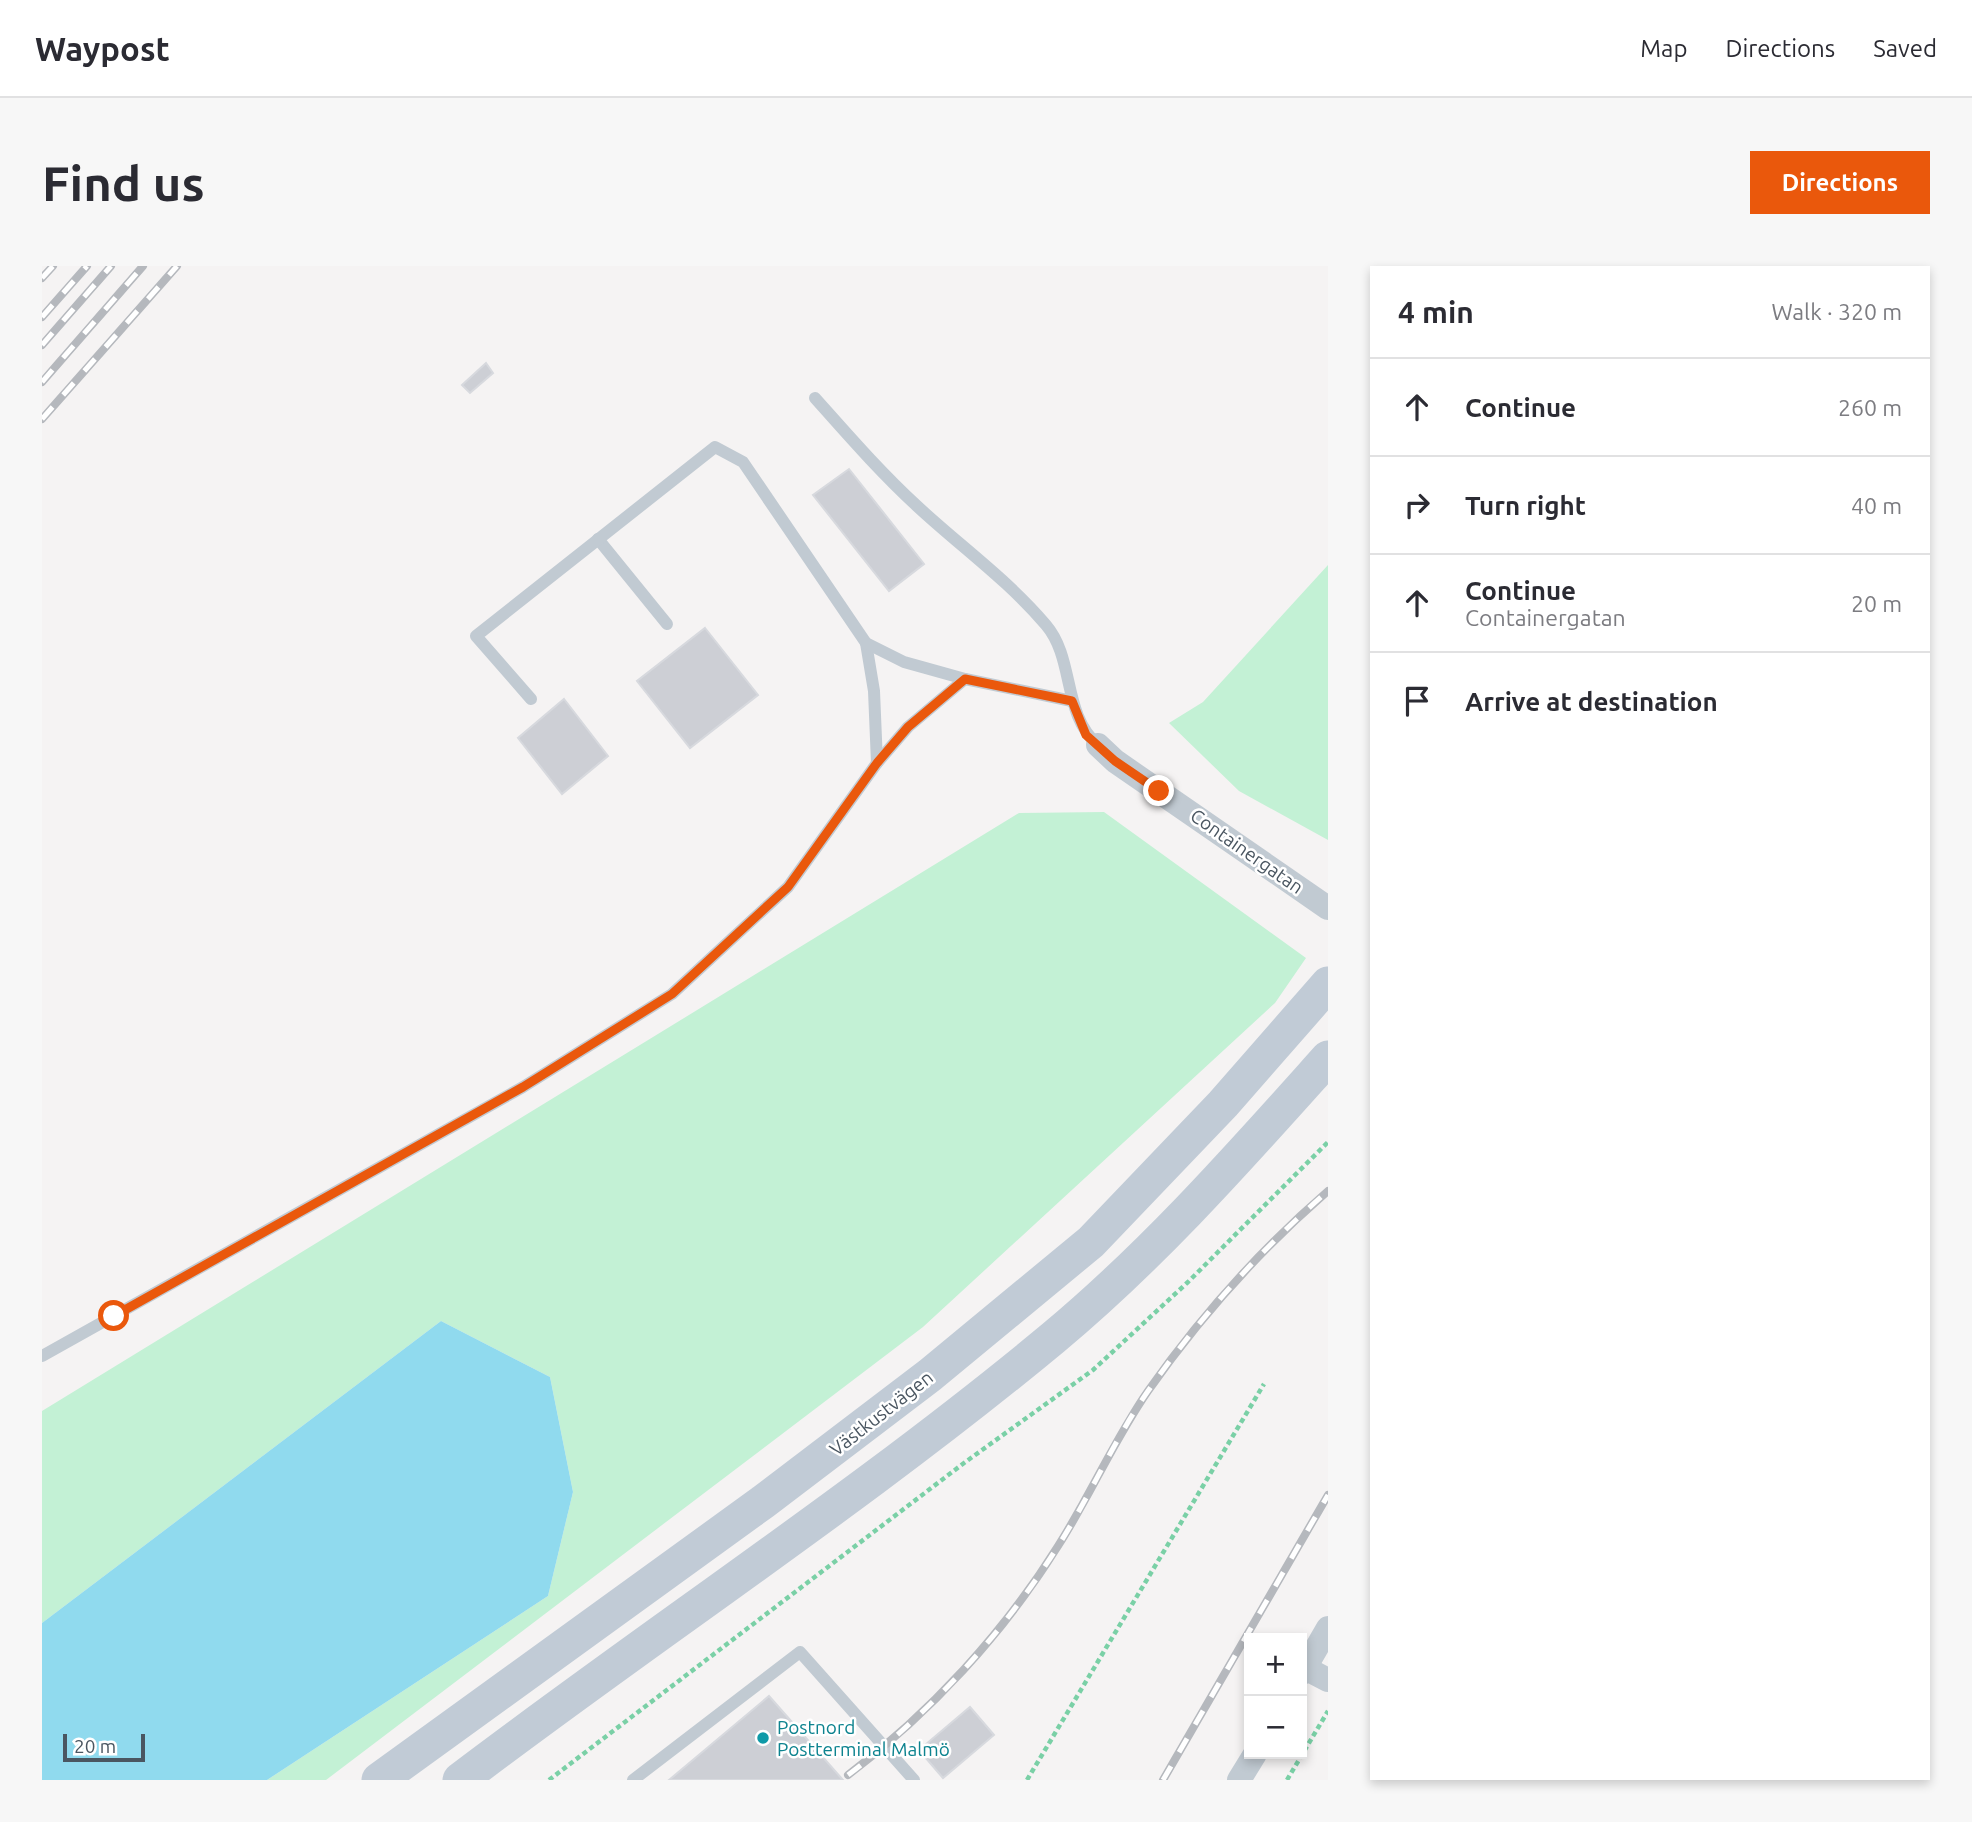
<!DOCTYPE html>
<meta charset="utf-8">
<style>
body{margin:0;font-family:Ubuntu,sans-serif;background:#f7f7f7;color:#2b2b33}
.controls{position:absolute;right:21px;bottom:21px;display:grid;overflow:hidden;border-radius:0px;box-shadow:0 4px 10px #0003}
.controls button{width:63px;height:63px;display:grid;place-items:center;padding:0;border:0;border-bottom:2px solid #e1e1e2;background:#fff;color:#2b2b33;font:35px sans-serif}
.scale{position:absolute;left:21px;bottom:18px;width:82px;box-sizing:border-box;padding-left:7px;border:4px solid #4a5661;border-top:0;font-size:19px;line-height:24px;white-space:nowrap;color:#4a5661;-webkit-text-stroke:5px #fff;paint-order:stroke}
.stop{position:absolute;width:21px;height:21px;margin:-16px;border:5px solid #ea580c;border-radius:50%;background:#fff}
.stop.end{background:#ea580c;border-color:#fff;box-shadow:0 2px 7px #0008}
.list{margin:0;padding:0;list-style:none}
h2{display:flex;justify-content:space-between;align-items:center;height:91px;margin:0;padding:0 28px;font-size:30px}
h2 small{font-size:23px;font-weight:400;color:#7c7c81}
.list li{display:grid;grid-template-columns:46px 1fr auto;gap:21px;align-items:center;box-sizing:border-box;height:98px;padding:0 28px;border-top:2px solid #e1e1e2}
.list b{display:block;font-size:26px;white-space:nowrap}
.list p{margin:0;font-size:23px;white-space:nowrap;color:#7c7c81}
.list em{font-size:23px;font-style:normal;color:#7c7c81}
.icon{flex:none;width:38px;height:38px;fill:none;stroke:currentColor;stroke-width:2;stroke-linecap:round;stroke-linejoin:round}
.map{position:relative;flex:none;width:1286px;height:1514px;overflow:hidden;border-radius:0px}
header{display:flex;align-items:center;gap:42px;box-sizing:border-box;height:98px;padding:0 35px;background:#fff;border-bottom:2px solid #e1e1e2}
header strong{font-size:33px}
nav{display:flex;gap:38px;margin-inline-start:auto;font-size:24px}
.intro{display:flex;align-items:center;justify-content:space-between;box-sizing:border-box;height:168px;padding:0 42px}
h1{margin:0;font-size:49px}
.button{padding:18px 32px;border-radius:0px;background:#ea580c;color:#fff;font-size:24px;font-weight:700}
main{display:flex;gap:42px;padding:0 42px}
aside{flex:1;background:#fff;border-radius:0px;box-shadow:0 4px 10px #0003}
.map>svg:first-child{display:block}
</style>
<header>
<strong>Waypost</strong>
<nav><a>Map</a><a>Directions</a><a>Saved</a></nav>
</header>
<div class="intro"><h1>Find us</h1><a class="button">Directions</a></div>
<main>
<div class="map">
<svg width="1286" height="1514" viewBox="0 0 1286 1514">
<rect width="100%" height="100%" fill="#f5f3f3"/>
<g fill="#c3f1d5">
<path d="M1286,299V574L1197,525L1127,457L1161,436Z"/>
<path d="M1062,546L1264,692L1233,737L881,1061L284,1514H225L506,1330L531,1226L508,1111L399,1055L0,1357V1145L977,547Z"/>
</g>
<path fill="#90daee" d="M399,1055L508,1111L531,1226L506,1330L225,1514H0V1357Z"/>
<g fill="#cdcfd5" stroke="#d7d9de" stroke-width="2">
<path d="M444,97L451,107L428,127L420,119Z"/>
<path d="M807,203L882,298L847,325L771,229Z"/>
<path d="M663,362L716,429L648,482L595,415Z"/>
<path d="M522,433L566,490L520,528L476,472Z"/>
<path d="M727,1430L801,1514H627Z"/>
<path d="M928,1441L952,1469L901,1512L877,1484Z"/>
</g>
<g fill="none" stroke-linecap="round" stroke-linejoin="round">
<g stroke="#7ad0a6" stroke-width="4.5" stroke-dasharray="5 3.5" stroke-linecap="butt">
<path d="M507,1514L922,1197L1051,1104L1146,1016L1286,876"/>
<path d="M985,1514L1222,1118"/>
<path d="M1245,1514L1286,1445"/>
</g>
<g stroke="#c1cad2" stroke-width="12">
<path d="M773,132C806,169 838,206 875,240C918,280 966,314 1004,359C1033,393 1020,448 1056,479"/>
<path d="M556,273L625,358"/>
<path d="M824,377L832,425L835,497"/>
<path d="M489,433L434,370L673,181L701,196L824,377L862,396L923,413L1030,435"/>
<path d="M0,1090L481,821L630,728L746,621L835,497L866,461L923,413"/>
<path d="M591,1514L758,1386L872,1514"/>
</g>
<g stroke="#c1cad2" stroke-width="24">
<path d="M1056,479L1073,495L1286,642"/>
<path d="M1263,1402L1286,1414"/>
<path d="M1260,1407L1286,1362"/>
<path d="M1197,1514L1213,1488"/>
</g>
<g stroke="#c1cbd6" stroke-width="35">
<path d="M337,1514L721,1236L888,1109L1049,976L1181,838L1286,718"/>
<path d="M418,1514C614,1365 822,1229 1011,1072C1112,988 1199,889 1286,792"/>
</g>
<defs>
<g id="rail">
<path d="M0,12L11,0"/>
<path d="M0,51L45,0"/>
<path d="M0,79L69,0"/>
<path d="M0,116L101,0"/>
<path d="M0,153L135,0"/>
<path d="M806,1509C888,1447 961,1368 1016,1280C1048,1230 1072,1174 1106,1125C1158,1051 1218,984 1286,925"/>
<path d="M1121,1514L1286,1229"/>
</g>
</defs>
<use href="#rail" stroke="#b5b8bd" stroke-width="8"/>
<use href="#rail" stroke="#fff" stroke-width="5" stroke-dasharray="16" stroke-linecap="butt"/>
</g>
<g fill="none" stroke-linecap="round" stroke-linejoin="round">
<path stroke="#ea580c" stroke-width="9" d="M72,1050L481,821L630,728L746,621L835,497L866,461L923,413L1030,435L1044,469L1073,495L1117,525"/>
</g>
<circle fill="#0f9aa8" stroke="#fff" stroke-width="2.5" cx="721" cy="1472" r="7"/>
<g text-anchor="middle" stroke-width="5" stroke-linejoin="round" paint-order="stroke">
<g font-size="19" fill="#4a5661" stroke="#fff">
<text transform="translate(1205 585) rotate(35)" y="7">Containergatan</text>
<text transform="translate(839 1147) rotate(-38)" y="7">Västkustvägen</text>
</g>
<g font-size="19" fill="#0d838f" stroke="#fff" text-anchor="start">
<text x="735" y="1468">Postnord<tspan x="735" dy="22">Postterminal Malmö</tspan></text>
</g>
</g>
</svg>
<div class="controls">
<button>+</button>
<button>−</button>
</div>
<div class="scale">20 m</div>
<div class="stop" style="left:72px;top:1050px"></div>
<div class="stop end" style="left:1117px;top:525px"></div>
</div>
<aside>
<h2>4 min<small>Walk · 320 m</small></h2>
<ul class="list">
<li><svg class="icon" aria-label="ahead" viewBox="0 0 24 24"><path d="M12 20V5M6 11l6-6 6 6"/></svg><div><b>Continue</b></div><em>260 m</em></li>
<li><svg class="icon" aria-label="right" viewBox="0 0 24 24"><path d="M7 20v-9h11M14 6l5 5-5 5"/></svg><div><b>Turn right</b></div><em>40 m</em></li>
<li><svg class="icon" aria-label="ahead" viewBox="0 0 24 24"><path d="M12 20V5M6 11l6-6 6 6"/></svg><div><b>Continue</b><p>Containergatan</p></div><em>20 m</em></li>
<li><svg class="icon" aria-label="arrive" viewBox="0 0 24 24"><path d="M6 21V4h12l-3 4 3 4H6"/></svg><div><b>Arrive at destination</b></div></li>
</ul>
</aside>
</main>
